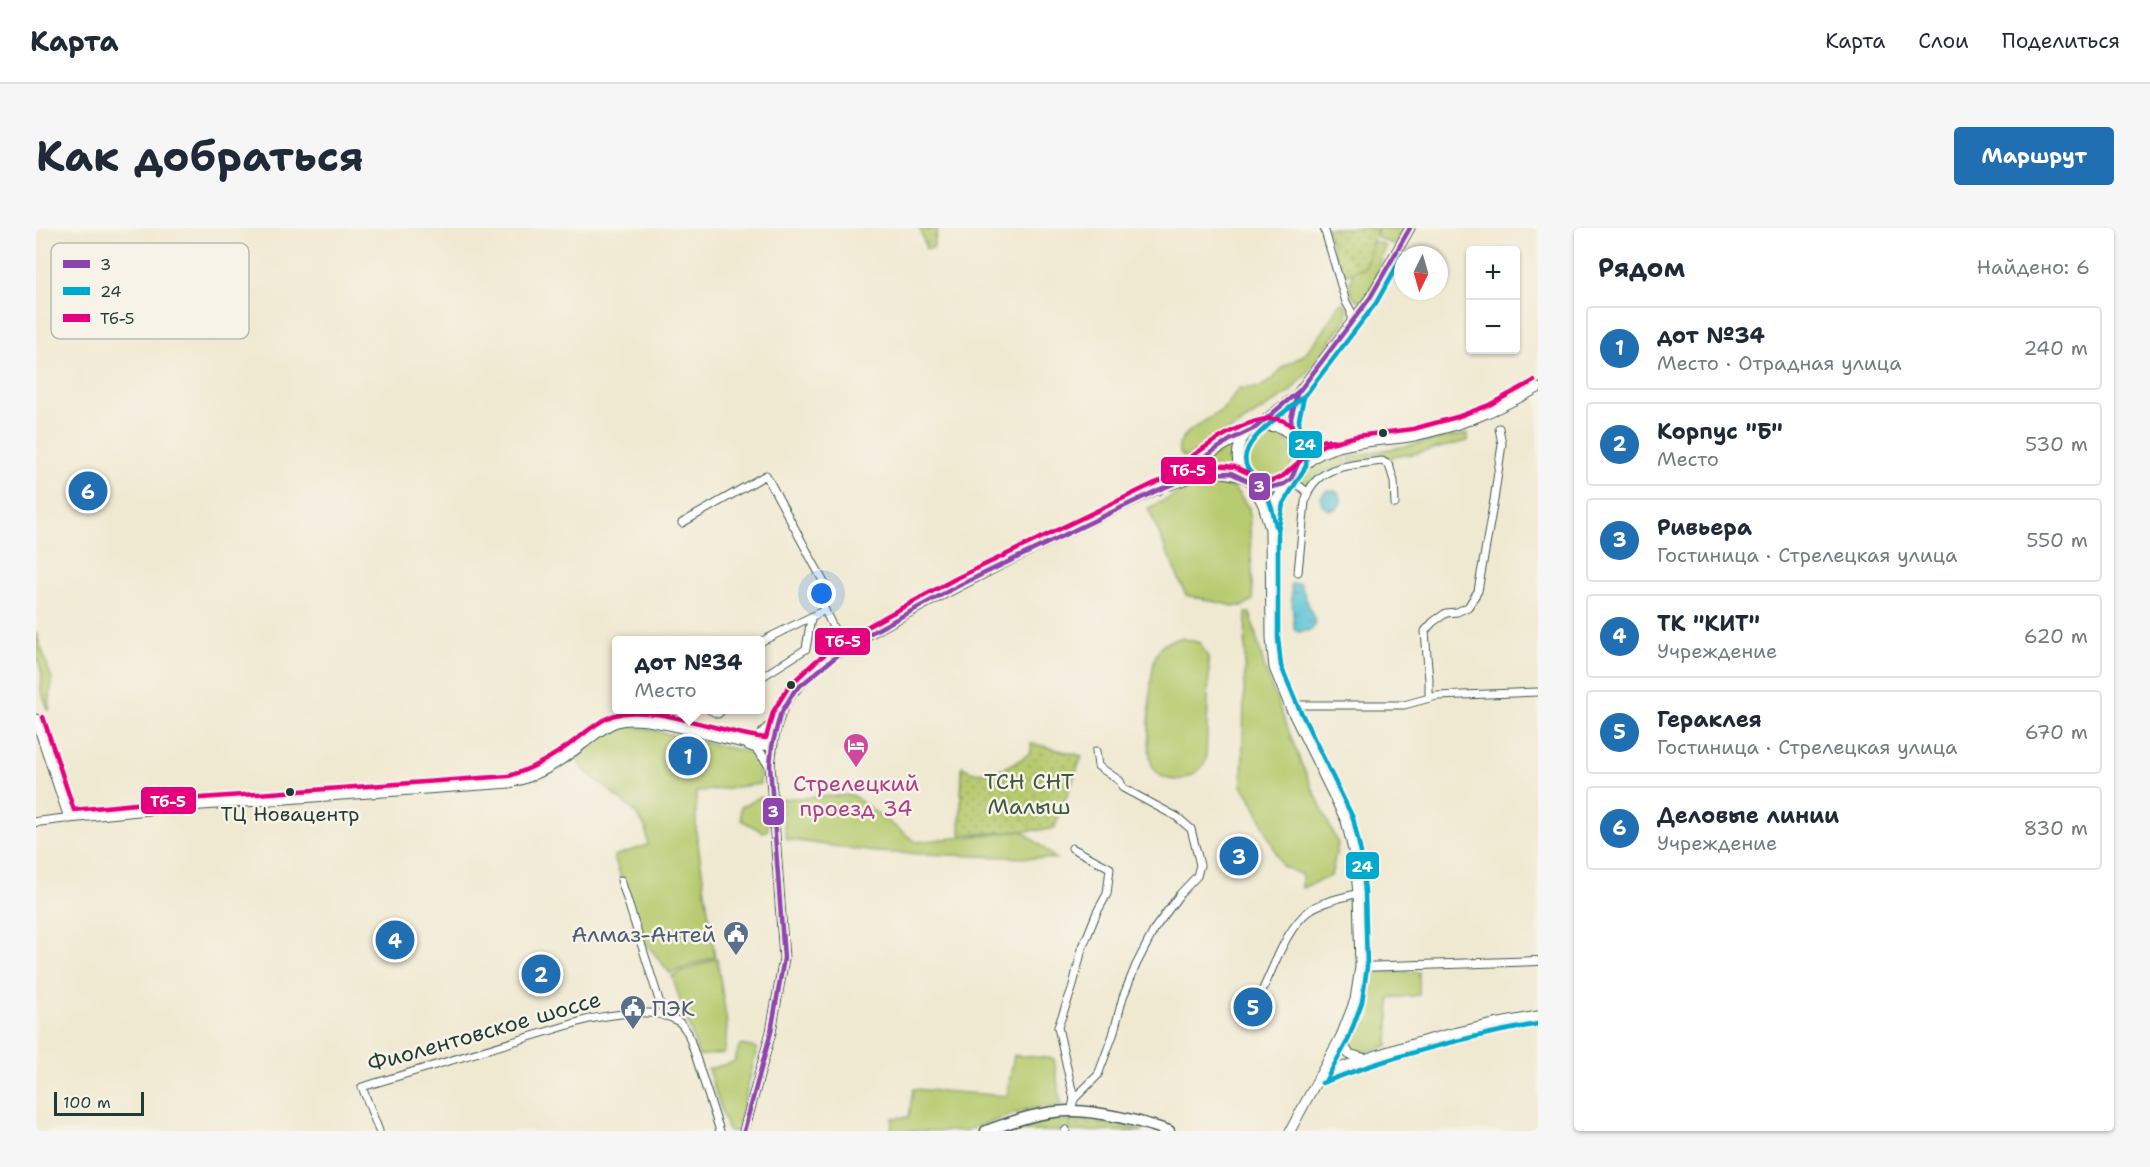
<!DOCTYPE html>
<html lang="ru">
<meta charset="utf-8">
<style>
body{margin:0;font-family:"Shantell Sans",sans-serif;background:#f6f6f7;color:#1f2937}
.controls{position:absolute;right:18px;top:18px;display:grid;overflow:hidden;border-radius:6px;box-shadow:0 2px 4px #0004}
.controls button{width:54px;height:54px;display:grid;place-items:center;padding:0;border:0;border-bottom:2px solid #e0e1e3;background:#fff;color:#1f2937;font:30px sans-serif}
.compass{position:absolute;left:1358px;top:18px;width:54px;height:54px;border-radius:50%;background:#fff;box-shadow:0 2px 4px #0004;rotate:185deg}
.scale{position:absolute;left:18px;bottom:15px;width:90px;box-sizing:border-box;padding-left:6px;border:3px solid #1f3d34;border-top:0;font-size:16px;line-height:21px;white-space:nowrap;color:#1f3d34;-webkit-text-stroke:4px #f7f3e8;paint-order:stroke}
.you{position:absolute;left:786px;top:366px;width:21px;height:21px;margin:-15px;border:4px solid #fff;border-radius:50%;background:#1a73e8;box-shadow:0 0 0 9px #1a73e833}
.badge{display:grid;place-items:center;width:39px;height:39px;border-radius:50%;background:#1f6fb2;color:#fff;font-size:20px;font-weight:700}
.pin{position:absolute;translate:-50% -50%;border:3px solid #fff;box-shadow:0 2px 6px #0006}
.popup{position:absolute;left:576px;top:408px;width:153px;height:78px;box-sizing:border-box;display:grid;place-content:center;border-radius:6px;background:#fff;filter:drop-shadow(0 2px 4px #0005);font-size:20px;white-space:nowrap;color:#747a83}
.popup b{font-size:22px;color:#1f2937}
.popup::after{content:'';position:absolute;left:50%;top:100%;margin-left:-12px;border:12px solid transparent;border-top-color:#fff}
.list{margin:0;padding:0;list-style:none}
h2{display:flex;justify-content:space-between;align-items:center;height:78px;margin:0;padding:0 24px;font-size:26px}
h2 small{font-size:20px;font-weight:400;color:#747a83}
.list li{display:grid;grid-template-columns:39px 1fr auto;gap:18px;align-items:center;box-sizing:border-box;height:84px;margin:0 12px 12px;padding:0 12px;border:2px solid #e0e1e3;border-radius:6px}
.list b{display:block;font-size:22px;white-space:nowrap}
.list p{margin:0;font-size:20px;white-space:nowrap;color:#747a83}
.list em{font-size:20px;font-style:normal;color:#747a83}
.map{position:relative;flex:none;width:1502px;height:903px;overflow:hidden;border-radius:6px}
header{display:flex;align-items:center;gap:36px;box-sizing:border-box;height:84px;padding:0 30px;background:#fff;border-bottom:2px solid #e0e1e3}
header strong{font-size:28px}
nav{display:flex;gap:33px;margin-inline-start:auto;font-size:21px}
.intro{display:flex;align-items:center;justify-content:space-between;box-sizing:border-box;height:144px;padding:0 36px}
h1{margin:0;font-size:42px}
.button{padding:15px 27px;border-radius:6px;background:#1f6fb2;color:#fff;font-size:21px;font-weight:700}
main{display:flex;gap:36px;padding:0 36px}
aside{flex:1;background:#fff;border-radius:6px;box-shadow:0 2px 4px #0004}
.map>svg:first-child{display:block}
</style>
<header>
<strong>Карта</strong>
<nav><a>Карта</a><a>Слои</a><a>Поделиться</a></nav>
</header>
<div class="intro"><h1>Как добраться</h1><a class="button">Маршрут</a></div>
<main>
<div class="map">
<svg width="1502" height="903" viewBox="0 0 1502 903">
<defs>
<pattern id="garden-dots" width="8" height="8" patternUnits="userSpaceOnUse" patternTransform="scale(1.5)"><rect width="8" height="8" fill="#b7cb6f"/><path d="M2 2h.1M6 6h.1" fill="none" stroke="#94a65c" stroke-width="1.8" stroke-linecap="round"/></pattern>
<pattern id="water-ripples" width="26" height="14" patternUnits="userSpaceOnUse" patternTransform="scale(1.5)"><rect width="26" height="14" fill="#5ac5d5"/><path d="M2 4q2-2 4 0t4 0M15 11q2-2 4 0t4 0" fill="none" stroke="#4aa1ae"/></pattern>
</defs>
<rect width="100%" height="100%" fill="#f7f3e8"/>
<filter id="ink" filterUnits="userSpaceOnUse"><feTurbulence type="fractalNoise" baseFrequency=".0167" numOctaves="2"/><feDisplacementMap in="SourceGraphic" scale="12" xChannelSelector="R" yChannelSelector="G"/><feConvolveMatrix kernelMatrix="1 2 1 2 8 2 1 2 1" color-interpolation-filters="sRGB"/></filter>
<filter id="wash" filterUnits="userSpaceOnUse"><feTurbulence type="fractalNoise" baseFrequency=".008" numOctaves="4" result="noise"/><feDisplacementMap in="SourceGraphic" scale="24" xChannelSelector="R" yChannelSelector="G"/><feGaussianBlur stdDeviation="1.35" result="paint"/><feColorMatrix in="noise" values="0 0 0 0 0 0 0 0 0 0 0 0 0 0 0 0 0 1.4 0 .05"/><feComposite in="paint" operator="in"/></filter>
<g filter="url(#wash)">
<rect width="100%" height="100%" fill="#f0e9d2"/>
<g fill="#b7cb6f" stroke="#6b8452" stroke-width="1.5">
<path d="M1343,0H1368L1358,17L1342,10L1340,5Z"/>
<path d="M1336,13L1346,16L1349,19C1341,37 1341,61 1325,73C1305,68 1317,40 1325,30C1326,29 1333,26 1334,25V15Z"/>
<path d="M1307,75L1311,79V91L1270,146L1254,164L1153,229L1149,230L1144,226C1135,205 1178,191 1189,179C1195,174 1197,166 1203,160H1223L1237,151L1247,139L1268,127L1288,102L1302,77Z"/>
<circle cx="1231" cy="229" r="26"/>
<path d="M1431,206L1432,213L1377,226L1314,235L1313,229Z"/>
<path d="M1198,215L1196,229L1198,244L1178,240L1143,250Z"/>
<path d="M1308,226L1311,237L1285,244L1270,257L1266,256L1265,250L1280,234Z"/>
<path d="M1170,253L1198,260L1213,280L1217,372L1207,378H1198L1150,367L1112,280Z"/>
<path d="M1210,385H1214L1229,442L1265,535L1302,616L1295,648L1266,660V647L1246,638L1216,572L1206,558Z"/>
<path d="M0,405L16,451L13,483L5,463L6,445L0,426Z"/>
<path d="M1145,410L1164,415L1172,429L1173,442L1170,532C1161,553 1127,561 1116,537C1110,525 1114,441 1120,427C1125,416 1133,412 1145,410Z"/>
<path d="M594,497L719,526L723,531L724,556L660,564V603L679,729L634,745L603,707L578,628L612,617L610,600L598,583L546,540L542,533C548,512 576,505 594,497Z"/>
<path d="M816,567L880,614L987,603L1020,631L838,624L750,611L745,571Z"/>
<path d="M724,569L731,572L732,602L727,604L705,592L704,582L705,579Z"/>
<path d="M681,730L691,796L689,823L688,825L663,828L636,748Z"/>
<path d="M1333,744H1383V767L1354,770L1352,818L1320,826L1312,816L1328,777Z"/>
<path d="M704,817L721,820L701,903H692L672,841L698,834Z"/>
<path d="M978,827L1018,831L1025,878L994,881L928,903H855L857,890L873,889L877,861L971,868Z"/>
<path d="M1017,892L1083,898L1098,903H973Z"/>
</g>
<g fill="url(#garden-dots)" stroke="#6b8452" stroke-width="1.5">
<path d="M884,0H902L897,20L890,21Z"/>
<path d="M1290,0H1341L1329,39L1305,48Z"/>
<path d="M995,515L1046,528L1018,601L924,607L926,538C945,554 979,537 995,524Z"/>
<path d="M1035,892L1090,898L1107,903H1033Z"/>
</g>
<g fill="url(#water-ripples)" stroke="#3c8184" stroke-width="1.5">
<circle cx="1295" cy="272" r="10"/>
<path d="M1264,355L1280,396L1275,402L1263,404L1259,402L1258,398L1255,356Z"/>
</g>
</g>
<g filter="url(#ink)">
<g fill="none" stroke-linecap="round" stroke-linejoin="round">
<defs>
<g id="minor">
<path d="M1288,0L1310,74L1315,83V95"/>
<path d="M1255,251L1271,264"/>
<path d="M646,295L730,247L792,362L786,377L808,421"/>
<path d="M1262,344L1269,274C1277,237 1315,237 1346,233L1353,237L1358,253L1359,276"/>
<path d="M724,414L789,382"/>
<path d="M724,450L770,421L775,390"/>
<path d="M1393,469V452L1389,403L1397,394L1410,385L1421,384L1432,379L1442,363L1458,272L1466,216L1463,200"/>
<path d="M1254,479L1262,477H1368L1401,468L1502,464"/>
<path d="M674,482L682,486L686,482"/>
<path d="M1036,620L1074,640L1071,666L1061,684L1046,721L1036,761L1022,799L1038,871"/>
<path d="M585,652L628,788"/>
<path d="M1226,763C1239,737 1250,700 1274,682C1286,673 1307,670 1322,665"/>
<path d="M1035,883L1038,871L1062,847L1077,807L1087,769L1100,737L1119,700L1144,666L1161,648L1164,637L1155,601L1141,589L1087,560L1084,553L1062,538L1060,523"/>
<path d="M343,903L326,859L553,791C578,787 620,778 643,794C646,796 649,801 652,805L684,903"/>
<path d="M1029,903L1030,902"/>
</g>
<g id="tertiary">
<path d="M0,594L33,590"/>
<path d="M1324,739L1502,733"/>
</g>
<g id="secondary">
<path d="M1219,200L1227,198L1243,199L1257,208L1264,221L1263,237L1240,273L1234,302L1235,410L1238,440L1254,479L1310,593L1318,626L1322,665L1324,739L1319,772L1305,808L1254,903"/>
<path d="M1210,206C1185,235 1218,275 1251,255"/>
<path d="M1257,208L1255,190L1261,166"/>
<path d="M1261,213L1273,218L1296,219"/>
<path d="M1261,244C1267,239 1273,233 1279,229C1305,212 1348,214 1378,208C1426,198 1459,183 1502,160"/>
<path d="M1216,256L1227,277L1233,298"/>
<path d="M1134,257C1163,246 1179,239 1210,251"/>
<path d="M1122,262L1166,230L1219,200L1261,166L1334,70L1374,0"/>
<path d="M0,491L33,590L152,578L474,555C505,547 522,535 547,516C558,508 568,498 581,494C607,485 674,509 704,514C714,516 725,517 736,518"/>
<path d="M708,513L723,509L742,489"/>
<path d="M712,517L720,520L734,537"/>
<path d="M1305,808L1307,817L1313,826L1330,831"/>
<path d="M1283,848C1353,820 1428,800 1502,788"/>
<path d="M708,903L735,804L748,730L734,537C737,510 741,481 760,461C796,423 844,400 889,376C964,336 1041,299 1118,263"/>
</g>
<path id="primary" d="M950,903C977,893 1008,882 1037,883C1069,884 1103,893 1133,903"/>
</defs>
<use href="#minor" stroke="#3e574c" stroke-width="9"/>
<use href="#tertiary" stroke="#3e574c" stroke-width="10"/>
<use href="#secondary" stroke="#3e574c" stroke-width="11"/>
<use href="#primary" stroke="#3e574c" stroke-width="13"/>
<use href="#minor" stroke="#fff" stroke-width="7"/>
<use href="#tertiary" stroke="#fff" stroke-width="8"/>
<use href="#secondary" stroke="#fff" stroke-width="9"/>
<use href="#primary" stroke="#fff" stroke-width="10"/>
<defs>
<g id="bus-1">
<path d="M1143,246L1194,212L1219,200L1263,163"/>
<path d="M708,903L735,804L748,730L734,537L736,518L744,487L759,462L818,414L922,358L1122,262L1163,246L1195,245L1224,259L1232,260L1248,256L1255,251L1265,229L1264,221L1257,208L1255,190L1261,166L1334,70L1374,0"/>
</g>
<g id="bus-2">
<path d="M1240,298C1237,283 1233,268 1225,255C1221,250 1215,246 1212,241C1196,214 1254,183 1270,166"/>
<path d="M1290,852L1312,812L1326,774L1331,739L1329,664L1325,625L1317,590L1261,476L1245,438L1242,410V303L1247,276L1270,238L1271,220L1264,206L1263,191L1268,169L1340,75L1367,27"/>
<path d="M1286,855C1356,828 1428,809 1502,796"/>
</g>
<g id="bus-3">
<path d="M1141,239C1165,222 1217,181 1248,193C1255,196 1259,203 1265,207C1275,214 1290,212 1301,213"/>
<path d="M7,489L38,582L151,571L473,548C496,541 515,530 534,516C547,507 560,494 576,488C614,474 688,506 730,510L737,484L753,458L780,433L814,408L919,351L1119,255L1161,239L1179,237L1199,239L1227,252L1236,253L1247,248L1271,227L1287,217L1321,208L1377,201L1421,189L1453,177L1498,153"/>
</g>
</defs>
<use href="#bus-1" stroke="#f7f3e8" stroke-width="9"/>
<use href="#bus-2" stroke="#f7f3e8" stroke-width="9"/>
<use href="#bus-3" stroke="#f7f3e8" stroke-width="9"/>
<use href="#bus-1" stroke="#8e44ad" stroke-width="4.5"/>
<use href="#bus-2" stroke="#00a9ce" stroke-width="4.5"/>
<use href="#bus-3" stroke="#e5007d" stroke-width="4.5"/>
</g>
</g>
<defs>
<symbol id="hotel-pin" viewBox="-11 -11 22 30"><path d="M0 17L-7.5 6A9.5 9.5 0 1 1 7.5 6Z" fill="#d1479c" stroke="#f7f3e8"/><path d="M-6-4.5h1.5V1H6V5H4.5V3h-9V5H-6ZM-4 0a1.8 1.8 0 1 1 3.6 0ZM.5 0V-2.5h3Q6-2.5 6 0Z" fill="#fff"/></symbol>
<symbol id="civic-pin" viewBox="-11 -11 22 30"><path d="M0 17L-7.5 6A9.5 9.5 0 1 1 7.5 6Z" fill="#5c6f8a" stroke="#f7f3e8"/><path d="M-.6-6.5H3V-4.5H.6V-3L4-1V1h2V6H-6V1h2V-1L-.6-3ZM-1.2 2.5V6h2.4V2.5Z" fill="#fff"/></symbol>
</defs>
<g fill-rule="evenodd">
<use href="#hotel-pin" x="805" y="503" width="30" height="40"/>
<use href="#civic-pin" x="685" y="691" width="30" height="40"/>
<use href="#civic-pin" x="582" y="765" width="30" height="40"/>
</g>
<g fill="#1f3d34" stroke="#f7f3e8" stroke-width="2">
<circle cx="1347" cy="205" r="5"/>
<circle cx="755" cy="457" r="5"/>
<circle cx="254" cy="564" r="5"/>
</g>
<g text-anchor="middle" stroke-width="5" stroke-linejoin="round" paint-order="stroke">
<g font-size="20" fill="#1f3d34" stroke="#f7f3e8">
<text x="254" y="593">ТЦ Новацентр</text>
</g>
<g font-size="22" fill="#3d5940" stroke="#f7f3e8">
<text x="993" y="561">ТСН СНТ<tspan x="993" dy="25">Малыш</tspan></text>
</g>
<g font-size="22" fill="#b23c85" stroke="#f7f3e8">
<text x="820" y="563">Стрелецкий<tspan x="820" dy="25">проезд 34</tspan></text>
</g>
<g font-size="22" fill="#4e5e75" stroke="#f7f3e8" text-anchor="end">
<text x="680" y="714">Алмаз-Антей</text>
<text x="616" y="788" text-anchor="start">ПЭК</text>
</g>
<g font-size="22" fill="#1f3d34" stroke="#f7f3e8">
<text transform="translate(448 803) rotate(-16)" y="8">Фиолентовское шоссе</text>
</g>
</g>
<rect x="15" y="15" width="198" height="96" rx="9" fill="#f7f3e8" stroke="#b6bcb2" stroke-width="1.5"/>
<rect x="27" y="32" width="27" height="8" fill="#8e44ad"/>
<rect x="27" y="59" width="27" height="8" fill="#00a9ce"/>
<rect x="27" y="86" width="27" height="8" fill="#e5007d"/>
<g font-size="16" fill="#1f3d34">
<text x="64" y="42">3</text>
<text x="64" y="69">24</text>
<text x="64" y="96">Тб-5</text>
</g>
<g stroke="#f7f3e8" stroke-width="2">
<rect x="1252" y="202" width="35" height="29" rx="6" fill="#00a9ce"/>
<rect x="1124" y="228" width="57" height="29" rx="6" fill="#e5007d"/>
<rect x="1212" y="244" width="23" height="29" rx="6" fill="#8e44ad"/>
<rect x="778" y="399" width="57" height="29" rx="6" fill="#e5007d"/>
<rect x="104" y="558" width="57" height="29" rx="6" fill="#e5007d"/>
<rect x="726" y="569" width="23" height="29" rx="6" fill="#8e44ad"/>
<rect x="1309" y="623" width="35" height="29" rx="6" fill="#00a9ce"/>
</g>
<g font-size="16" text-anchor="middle" font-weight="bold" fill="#fff">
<text x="1269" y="222">24</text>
<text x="1152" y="248">Тб-5</text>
<text x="1223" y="264">3</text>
<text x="807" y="419">Тб-5</text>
<text x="132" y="579">Тб-5</text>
<text x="737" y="589">3</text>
<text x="1326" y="644">24</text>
</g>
</svg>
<div class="controls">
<button>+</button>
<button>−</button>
</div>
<svg class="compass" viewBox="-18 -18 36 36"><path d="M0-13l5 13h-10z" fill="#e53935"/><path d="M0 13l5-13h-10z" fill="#747a83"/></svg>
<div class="scale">100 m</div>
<div class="you"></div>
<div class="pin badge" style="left:652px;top:528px">1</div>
<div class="popup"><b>дот №34</b>Место</div>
<div class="pin badge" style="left:505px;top:746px">2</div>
<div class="pin badge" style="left:1203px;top:628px">3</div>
<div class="pin badge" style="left:359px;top:712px">4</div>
<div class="pin badge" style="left:1217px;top:779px">5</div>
<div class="pin badge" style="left:52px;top:263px">6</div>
</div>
<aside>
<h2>Рядом<small>Найдено: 6</small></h2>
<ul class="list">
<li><span class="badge">1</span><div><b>дот №34</b><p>Место · Отрадная улица</p></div><em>240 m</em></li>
<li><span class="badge">2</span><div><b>Корпус &quot;Б&quot;</b><p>Место</p></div><em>530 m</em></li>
<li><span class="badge">3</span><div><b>Ривьера</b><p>Гостиница · Стрелецкая улица</p></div><em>550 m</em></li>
<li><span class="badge">4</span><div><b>ТК &quot;КИТ&quot;</b><p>Учреждение</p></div><em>620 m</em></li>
<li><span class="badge">5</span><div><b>Гераклея</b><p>Гостиница · Стрелецкая улица</p></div><em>670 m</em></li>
<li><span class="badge">6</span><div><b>Деловые линии</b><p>Учреждение</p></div><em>830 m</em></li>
</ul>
</aside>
</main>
